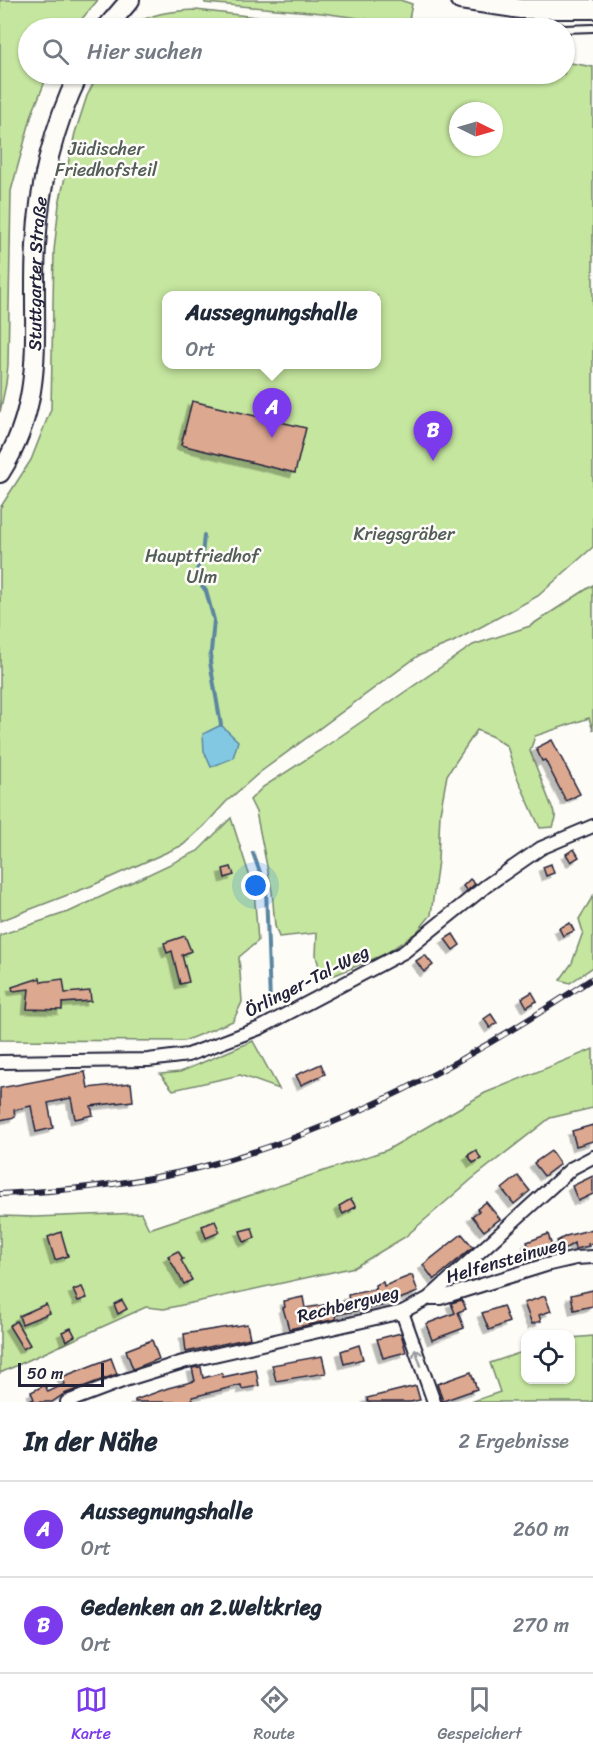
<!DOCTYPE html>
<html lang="de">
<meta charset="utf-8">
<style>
body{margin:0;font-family:Sriracha,sans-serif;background:#f2f2f3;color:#1f2937}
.controls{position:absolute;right:18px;bottom:18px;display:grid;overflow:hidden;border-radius:12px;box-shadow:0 2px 4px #0004}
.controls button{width:54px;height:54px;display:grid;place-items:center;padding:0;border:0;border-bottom:2px solid #e0e1e3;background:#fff;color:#1f2937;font:30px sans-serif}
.compass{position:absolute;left:449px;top:102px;width:54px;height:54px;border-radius:50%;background:#fff;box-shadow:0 2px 4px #0004;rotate:95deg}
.scale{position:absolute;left:18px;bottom:15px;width:86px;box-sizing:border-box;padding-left:6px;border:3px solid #22223b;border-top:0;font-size:16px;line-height:21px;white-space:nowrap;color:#22223b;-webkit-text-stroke:4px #fdfcf7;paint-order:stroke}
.you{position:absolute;left:256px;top:886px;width:21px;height:21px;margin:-15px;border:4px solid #fff;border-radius:50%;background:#1a73e8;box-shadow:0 0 0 9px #1a73e833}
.badge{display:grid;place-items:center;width:39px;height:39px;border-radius:50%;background:#7c3aed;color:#fff;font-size:20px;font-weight:700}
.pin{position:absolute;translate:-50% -50px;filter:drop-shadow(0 2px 3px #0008)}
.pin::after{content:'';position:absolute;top:32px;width:21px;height:18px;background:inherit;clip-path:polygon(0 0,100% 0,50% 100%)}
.popup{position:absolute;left:162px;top:291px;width:219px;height:78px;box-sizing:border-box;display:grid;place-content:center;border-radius:12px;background:#fff;filter:drop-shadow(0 2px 4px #0005);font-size:20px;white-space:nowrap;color:#747a83}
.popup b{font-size:22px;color:#1f2937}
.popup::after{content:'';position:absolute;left:50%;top:100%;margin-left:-12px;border:12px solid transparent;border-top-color:#fff}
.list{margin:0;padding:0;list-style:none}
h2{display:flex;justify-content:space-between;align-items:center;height:78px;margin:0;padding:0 24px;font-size:26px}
h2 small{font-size:20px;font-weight:400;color:#747a83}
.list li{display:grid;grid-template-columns:39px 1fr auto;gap:18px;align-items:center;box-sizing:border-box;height:96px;padding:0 24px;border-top:2px solid #e0e1e3}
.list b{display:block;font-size:22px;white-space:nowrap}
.list p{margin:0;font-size:20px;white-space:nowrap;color:#747a83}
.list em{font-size:20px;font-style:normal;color:#747a83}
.icon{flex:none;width:33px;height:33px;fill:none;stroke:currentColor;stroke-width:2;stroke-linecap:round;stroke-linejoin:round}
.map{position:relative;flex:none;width:593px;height:1402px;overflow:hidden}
.search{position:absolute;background:#fff;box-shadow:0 2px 4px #0004;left:18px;right:18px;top:18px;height:66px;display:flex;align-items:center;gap:15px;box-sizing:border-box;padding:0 21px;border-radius:33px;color:#747a83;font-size:22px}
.sheet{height:270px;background:#fff}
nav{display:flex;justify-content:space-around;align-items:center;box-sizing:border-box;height:84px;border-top:2px solid #e0e1e3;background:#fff;font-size:16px;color:#747a83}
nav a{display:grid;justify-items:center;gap:3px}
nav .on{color:#7c3aed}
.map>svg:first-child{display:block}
</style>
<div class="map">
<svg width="593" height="1402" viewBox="0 0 593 1402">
<defs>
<filter id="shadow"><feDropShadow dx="-4.5" dy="4.5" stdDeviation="0" flood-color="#0004"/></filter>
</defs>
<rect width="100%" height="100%" fill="#fdfcf7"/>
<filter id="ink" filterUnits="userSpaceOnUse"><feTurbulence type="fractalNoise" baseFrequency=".0167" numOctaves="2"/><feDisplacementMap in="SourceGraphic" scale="12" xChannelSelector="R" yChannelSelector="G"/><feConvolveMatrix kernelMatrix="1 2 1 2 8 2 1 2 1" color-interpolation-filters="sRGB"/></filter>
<g filter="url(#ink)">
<g fill="#c5e69f" stroke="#74846d" stroke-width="1.5" fill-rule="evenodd">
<path d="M0,0H98L74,28H28V74H48L32,114L11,191L8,365L6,384L0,412Z"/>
<path d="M204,0H400L412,4L408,25L322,13L205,3Z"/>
<path d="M196,10L351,28H128C150,13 171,11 196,10Z"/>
<path d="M565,62L593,67V547L538,596L453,642L418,656L259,773L226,802L204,826L183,845L91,886L0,921V508L31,460L51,409L54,251L59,204L75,133L87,96L98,74H564ZM458,111H494V147H458ZM167,296H377V364H167Z"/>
<path d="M593,585V730L589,718L535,736L530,751L556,818L553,827L540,828L516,775L507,746L493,737L477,730L447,775L440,813L438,860L431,915L417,932L385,954L335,975L322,977L316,956L317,933L279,937L275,926L272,891L256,812L250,800L263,787L319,751L473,645L530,626Z"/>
<path d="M231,818L254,890L258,941L239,957L242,1002L233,1021L184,1041L0,1040V935L71,911L198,851Z"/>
<path d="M593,896V967L570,983L560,980L572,963L583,932L579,919Z"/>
<path d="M253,1041L279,1089L240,1075L173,1090L160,1074L180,1072Z"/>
<path d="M593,1049V1108L550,1118L472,1179L405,1237L355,1267L164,1309L146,1307L0,1373V1216L35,1217L141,1213L149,1229L387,1150L485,1093Z"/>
<path d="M593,1336V1402H471L500,1392L490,1363L525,1351L526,1380H570L571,1338Z"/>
</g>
<path fill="#82c8e3" stroke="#5c86a0" stroke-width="1.5" d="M221,725L238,741L233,758L211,767L204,751L203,734Z"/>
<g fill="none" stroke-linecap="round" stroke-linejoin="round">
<g stroke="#5c86a0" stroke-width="4">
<path d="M204,535L202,556L195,576L206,591L214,620L210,662L221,725"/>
<path d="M253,853L266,889L270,1003"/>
</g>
</g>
<g fill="#dca890" stroke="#22223b" stroke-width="1.5" filter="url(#shadow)">
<path d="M192,401L306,428L295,473L181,445Z"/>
<path d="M552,740L580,794L566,801L545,760L542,761L536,748Z"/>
<path d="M574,849L579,857L571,862L566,854Z"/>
<path d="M551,864L554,873L546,876L543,867Z"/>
<path d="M231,867L234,875L225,878L223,869Z"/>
<path d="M470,879L475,884L467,891L463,886Z"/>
<path d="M570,923L574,931L563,936L559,928Z"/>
<path d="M453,934L460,945L453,950L445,939Z"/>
<path d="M185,936L191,951L182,955L189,982L180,984L172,951L167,953L164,943Z"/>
<path d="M425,955L433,965L424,972L416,961Z"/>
<path d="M40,978L41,982L63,979L65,993L90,991L91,1001L62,1003V1010L27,1009L29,989L13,991L12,987Z"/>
<path d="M532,992L537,1001L527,1007L522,998Z"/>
<path d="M491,1014L497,1023L490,1028L484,1019Z"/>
<path d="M321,1064L325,1074L301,1085L296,1075Z"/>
<path d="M85,1072L88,1088L131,1083L133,1101L91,1106L93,1115L75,1119L71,1098L48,1103L53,1128L36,1132L31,1106L14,1110L15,1117L0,1120V1088Z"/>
<path d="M593,1125V1141L576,1146L572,1131Z"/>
<path d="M476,1150L481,1159L473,1163L468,1155Z"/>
<path d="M551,1151L560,1164L544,1176L534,1163Z"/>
<path d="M518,1176L530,1191L514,1204L502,1189Z"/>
<path d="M593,1176V1194L578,1201L572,1186Z"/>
<path d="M351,1199L356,1207L343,1214L339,1206Z"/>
<path d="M486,1202L500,1219L484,1231L472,1216L479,1211L477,1209Z"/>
<path d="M215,1221L220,1232L206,1238L202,1226Z"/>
<path d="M252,1228L255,1238L244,1242L240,1231Z"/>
<path d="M593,1229V1243L588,1244L589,1246L575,1249L574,1243L563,1250L557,1241L566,1236Z"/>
<path d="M61,1232L68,1256L55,1260L48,1237Z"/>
<path d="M462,1234L473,1247L434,1280L423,1265Z"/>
<path d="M548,1234L553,1249L532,1256L527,1242Z"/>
<path d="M178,1251L183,1259L181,1260L192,1280L184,1284L168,1256Z"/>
<path d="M412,1275L418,1292L381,1306L335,1315L336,1319L289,1329L283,1308L285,1307L284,1301L303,1297L305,1308L349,1301L348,1295L376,1289L375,1285L383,1282L384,1286Z"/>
<path d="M82,1287L87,1298L78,1301L73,1290Z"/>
<path d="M593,1290V1306L574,1310L571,1295Z"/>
<path d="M545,1296L551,1311L539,1315L541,1321L532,1324L524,1303Z"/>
<path d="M122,1300L127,1309L118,1314L114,1304Z"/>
<path d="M462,1300L466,1309L458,1312L464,1328L432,1340L426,1324L455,1313L451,1303Z"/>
<path d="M46,1304L50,1313L22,1324L19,1316Z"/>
<path d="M503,1306L509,1322L489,1330L482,1313Z"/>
<path d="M16,1321L30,1345L23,1349L9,1326Z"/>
<path d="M247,1324L250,1338L186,1352L184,1334Z"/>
<path d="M71,1328L75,1336L66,1341L62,1332Z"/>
<path d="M401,1333L406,1352L383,1358L377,1339Z"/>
<path d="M152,1340L159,1359L133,1369L126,1350Z"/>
<path d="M359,1345L363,1359L344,1364L341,1351Z"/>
<path d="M322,1356L326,1373L276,1381L272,1365Z"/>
<path d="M111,1358L117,1374L64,1394L52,1402H27L34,1399L31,1392L45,1385L48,1392L65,1384L62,1377Z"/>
<path d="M201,1367L203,1378L222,1373L223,1377L256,1370L259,1386L242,1389L241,1385L192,1397L193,1401L188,1402H135V1400L168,1388L195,1381L192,1368Z"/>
<path d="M471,1372L477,1389L443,1401L437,1384Z"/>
<path d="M416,1386L420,1400L410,1402H368L367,1398Z"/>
</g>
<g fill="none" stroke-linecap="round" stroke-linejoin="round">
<defs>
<g id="lane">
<path d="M532,15L562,28"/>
<path d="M564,29L593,28"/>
</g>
<g id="street">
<path d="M0,1062L148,1060L188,1055L260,1028L404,952L486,886L541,848L593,826"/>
<path d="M429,1298H440L546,1265L576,1258L593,1257"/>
<path d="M402,1312L434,1402"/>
<path d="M67,1402L128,1379L183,1362L402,1312L429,1298L572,1168L593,1157"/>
</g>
<g id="secondary">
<path d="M460,0L521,9H593"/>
<path d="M106,28L130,0"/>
<path id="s1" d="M0,473C48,397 31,330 36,246C39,187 53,127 79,74"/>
</g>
</defs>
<use href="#lane" stroke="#22223b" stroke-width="10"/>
<use href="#street" stroke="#22223b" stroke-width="16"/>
<use href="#secondary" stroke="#22223b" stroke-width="22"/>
<use href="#lane" stroke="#fdfcf7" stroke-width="6"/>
<use href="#street" stroke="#fdfcf7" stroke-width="12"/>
<use href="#secondary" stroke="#fdfcf7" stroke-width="18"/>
<defs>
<path id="rail" d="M0,1194C66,1191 133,1184 198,1168C342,1131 470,1060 593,978"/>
</defs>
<use href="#rail" stroke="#22223b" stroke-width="6"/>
<use href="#rail" stroke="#fdfcf7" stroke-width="4" stroke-dasharray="11" stroke-linecap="butt"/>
</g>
<defs><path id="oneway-shaft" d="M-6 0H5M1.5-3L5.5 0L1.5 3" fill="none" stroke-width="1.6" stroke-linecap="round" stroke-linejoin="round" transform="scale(1.5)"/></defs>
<use stroke="#9a9aa2" href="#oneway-shaft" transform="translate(418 1357) rotate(-109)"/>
</g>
<g text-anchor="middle" stroke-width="5" stroke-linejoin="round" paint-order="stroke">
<g font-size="18" fill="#535d59" stroke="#fdfcf7">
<text x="106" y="155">Jüdischer<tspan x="106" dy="21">Friedhofsteil</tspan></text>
<text x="404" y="540">Kriegsgräber</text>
<text x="202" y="562">Hauptfriedhof<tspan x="202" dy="21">Ulm</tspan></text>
</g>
<g font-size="18" fill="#22223b" stroke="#fdfcf7">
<text dy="6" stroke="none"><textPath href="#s1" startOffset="206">Stuttgarter Straße</textPath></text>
<text transform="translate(307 981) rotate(-27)" y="6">Örlinger-Tal-Weg</text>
<text transform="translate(506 1260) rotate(-16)" y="6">Helfensteinweg</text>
<text transform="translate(348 1304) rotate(-14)" y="6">Rechbergweg</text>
</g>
</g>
</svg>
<div class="controls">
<button><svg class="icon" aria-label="locate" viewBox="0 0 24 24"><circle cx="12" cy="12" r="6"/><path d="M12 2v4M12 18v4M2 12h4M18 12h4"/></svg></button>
</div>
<svg class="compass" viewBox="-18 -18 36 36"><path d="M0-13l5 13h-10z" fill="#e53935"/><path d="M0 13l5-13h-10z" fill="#747a83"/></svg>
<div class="scale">50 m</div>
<div class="you"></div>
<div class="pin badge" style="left:272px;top:438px">A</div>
<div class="popup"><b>Aussegnungshalle</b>Ort</div>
<div class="pin badge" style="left:433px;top:461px">B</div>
<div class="search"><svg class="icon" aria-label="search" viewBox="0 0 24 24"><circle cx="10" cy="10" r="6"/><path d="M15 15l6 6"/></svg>Hier suchen</div>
</div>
<section class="sheet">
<h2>In der Nähe<small>2 Ergebnisse</small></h2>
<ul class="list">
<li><span class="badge">A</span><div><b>Aussegnungshalle</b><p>Ort</p></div><em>260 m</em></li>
<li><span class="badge">B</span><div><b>Gedenken an 2.Weltkrieg</b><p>Ort</p></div><em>270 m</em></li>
</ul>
</section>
<nav>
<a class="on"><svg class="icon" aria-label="map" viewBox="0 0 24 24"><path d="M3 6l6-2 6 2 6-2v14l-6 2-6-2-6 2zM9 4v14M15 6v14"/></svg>Karte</a>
<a><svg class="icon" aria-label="directions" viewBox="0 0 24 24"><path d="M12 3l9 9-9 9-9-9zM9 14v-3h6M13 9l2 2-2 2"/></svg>Route</a>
<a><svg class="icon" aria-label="saved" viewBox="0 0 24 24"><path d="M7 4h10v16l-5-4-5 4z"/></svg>Gespeichert</a>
</nav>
